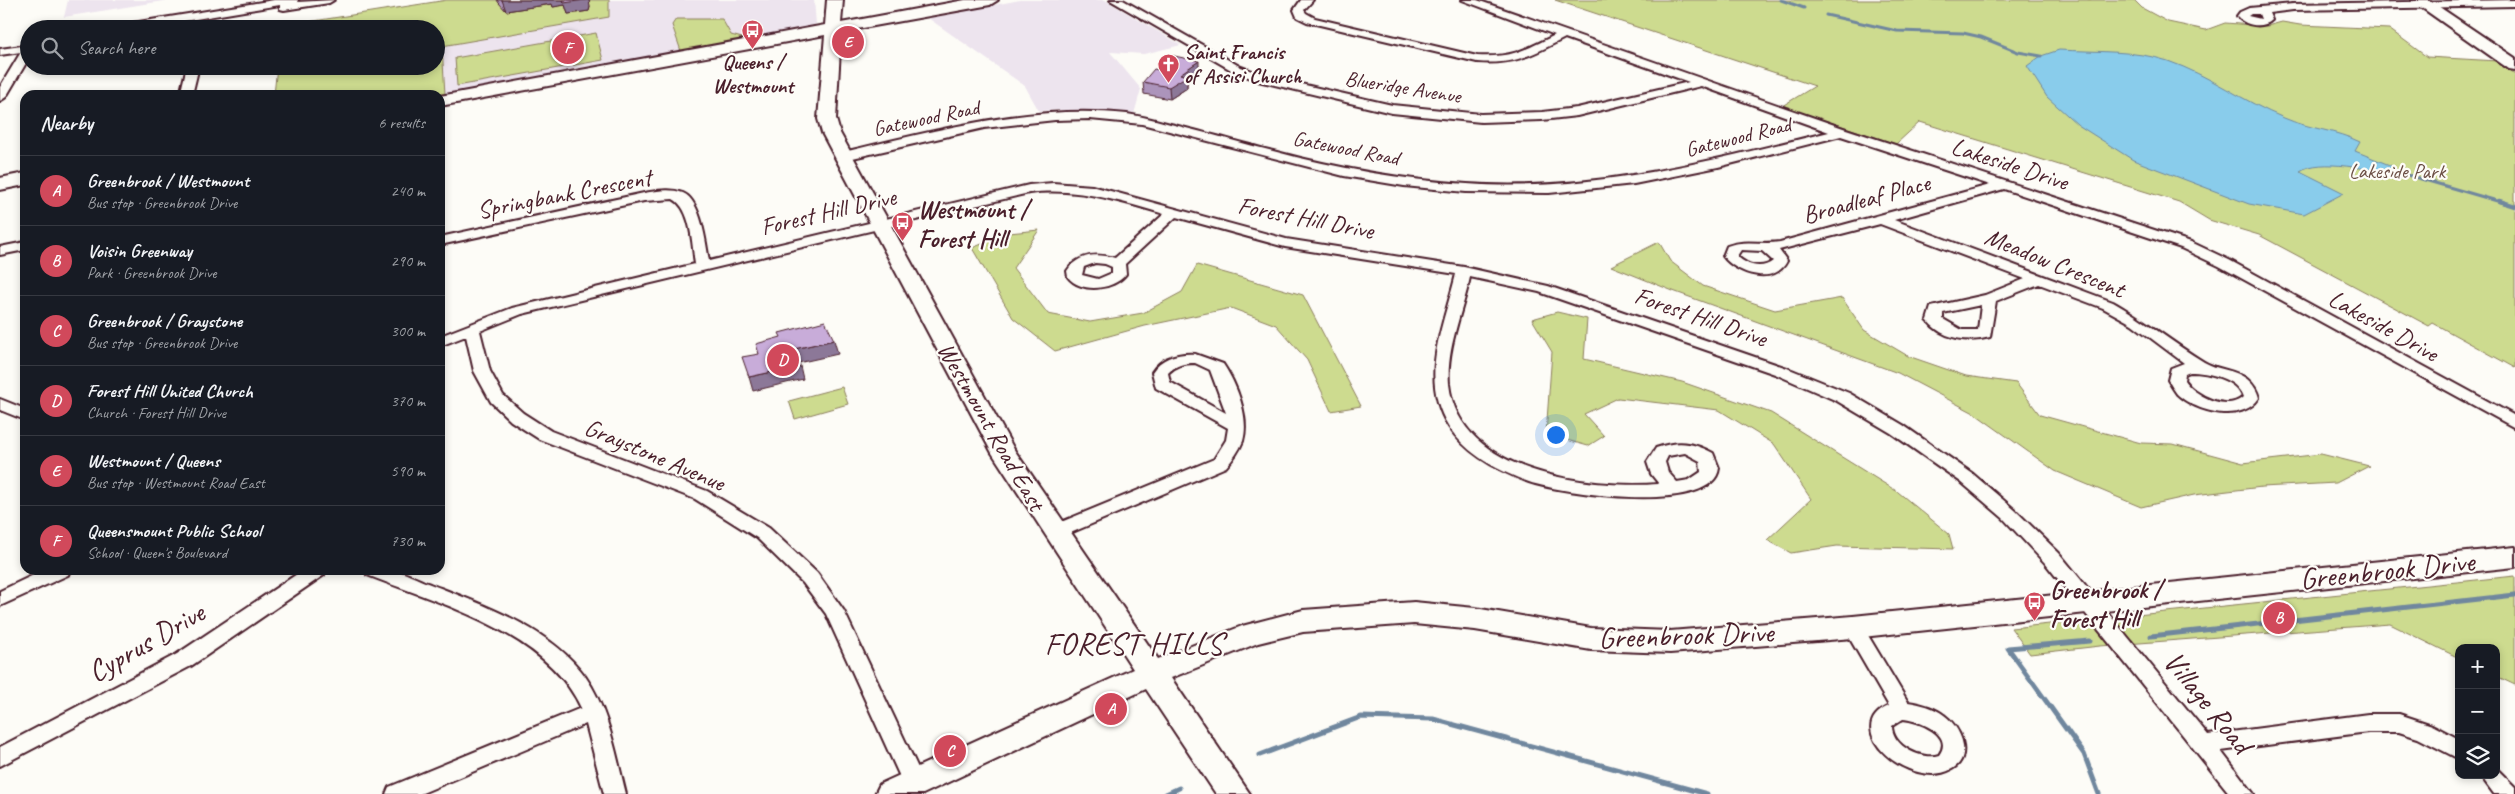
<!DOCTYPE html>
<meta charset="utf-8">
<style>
body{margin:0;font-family:Caveat,sans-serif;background:#242831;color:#f1f3f6}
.controls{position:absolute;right:15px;bottom:15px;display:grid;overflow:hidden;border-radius:10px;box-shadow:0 2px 8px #0003}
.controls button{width:45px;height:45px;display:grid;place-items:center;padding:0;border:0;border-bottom:1px solid #363941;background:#171b24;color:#f1f3f6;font:25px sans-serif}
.you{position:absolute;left:1555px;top:434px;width:18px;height:18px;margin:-12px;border:4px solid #fff;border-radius:50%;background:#1a73e8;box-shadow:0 0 0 8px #1a73e833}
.badge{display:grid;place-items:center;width:32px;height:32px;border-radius:50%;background:#d1495b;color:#fff;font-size:16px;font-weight:700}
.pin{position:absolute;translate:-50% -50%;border:2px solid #fff;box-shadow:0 1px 5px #0006}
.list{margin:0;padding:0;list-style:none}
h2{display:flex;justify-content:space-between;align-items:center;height:65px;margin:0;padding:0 20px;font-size:21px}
h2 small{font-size:16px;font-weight:400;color:#9ea1a6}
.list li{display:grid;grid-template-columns:32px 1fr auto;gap:15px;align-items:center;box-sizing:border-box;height:70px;padding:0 20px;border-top:1px solid #363941}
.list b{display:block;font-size:19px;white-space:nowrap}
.list p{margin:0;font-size:16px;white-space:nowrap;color:#9ea1a6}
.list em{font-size:16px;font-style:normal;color:#9ea1a6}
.icon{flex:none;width:28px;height:28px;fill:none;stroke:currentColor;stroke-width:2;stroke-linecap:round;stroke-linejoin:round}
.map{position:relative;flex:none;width:2515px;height:794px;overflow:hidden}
.search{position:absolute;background:#171b24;box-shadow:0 2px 8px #0003;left:20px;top:20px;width:425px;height:55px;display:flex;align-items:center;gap:12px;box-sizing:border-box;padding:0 18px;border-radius:28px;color:#9ea1a6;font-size:19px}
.panel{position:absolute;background:#171b24;box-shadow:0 2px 8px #0003;left:20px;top:90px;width:425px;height:485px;border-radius:15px}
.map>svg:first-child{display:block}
</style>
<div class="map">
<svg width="2515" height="794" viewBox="0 0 2515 794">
<rect width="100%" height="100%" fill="#fdfcf7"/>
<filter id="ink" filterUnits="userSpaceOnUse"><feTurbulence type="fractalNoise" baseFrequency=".02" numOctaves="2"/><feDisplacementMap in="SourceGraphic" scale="10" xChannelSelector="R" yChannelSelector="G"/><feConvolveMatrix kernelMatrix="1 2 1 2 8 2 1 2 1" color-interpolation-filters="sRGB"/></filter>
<g filter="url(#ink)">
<g fill="#ede4ee">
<path d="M68,0H169L64,17Z"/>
<path d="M609,0H814L816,24L810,27L445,94L442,46L608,17Z"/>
<path d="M1020,0H1105L1181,45L1144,54L1110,52L1141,89L1134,114L1067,110L1039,111L1025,86L928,18Z"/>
</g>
<g fill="#cddb8f" stroke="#8c7d5d">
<path d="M447,0H609V17L442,46L445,94L274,95L277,66H436V29H281L282,26Z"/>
<path d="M1555,0H2134L2142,8L2168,22L2206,30L2225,23L2267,26L2282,22L2300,25L2389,29L2427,57L2498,61L2515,74V368L2433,323L2429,326L2259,235L2209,220L2179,202L1920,122L1896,144L1782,106L1815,86Z"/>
<path d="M676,19H722L731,35L746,39L681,51L672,25Z"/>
<path d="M596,33L603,60L457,86L455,58Z"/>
<path d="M1039,230L1013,268L1048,314L1090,322L1143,313L1182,292L1197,265L1303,295L1361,406L1331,411L1307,360L1276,325L1231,308L1145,326L1055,351L1013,318L972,248L1009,233Z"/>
<path d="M1659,242L1670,261L1703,286L1775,310L1842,298L1864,330L1908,356L1966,376L2016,383L2040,415L2141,443L2173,444L2243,463L2321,454L2369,466L2336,483L2262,487L2194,495L2141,507L2055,471L1974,413L1898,373L1673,291L1611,266Z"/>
<path d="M1557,312L1587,319L1584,359L1682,382L1771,413L1898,492L1949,534L1953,549L1837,546L1791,553L1767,540L1811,499L1774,444L1719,410L1618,398L1584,414L1604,436L1588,446L1546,434L1552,352L1532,319Z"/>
<path d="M842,387L848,404L795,419L789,401Z"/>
<path d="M2515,576V685L2496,676V648H2459V658L2390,624L2100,646L2030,654L2011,628Z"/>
</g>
<path fill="#89cceb" stroke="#70879e" d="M2059,50C2094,52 2135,50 2168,61C2209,75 2244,102 2284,118C2309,129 2336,130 2360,142L2355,151L2392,166L2397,174C2371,171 2321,157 2300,171L2344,193L2304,214L2249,204L2133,160L2078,125L2047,97L2027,66L2041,56Z"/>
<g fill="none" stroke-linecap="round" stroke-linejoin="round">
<g stroke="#70879e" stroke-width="3">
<path d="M1781,0L1804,8"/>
<path d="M1826,15L1897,31L1963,33L1981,37L2018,52L2041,56"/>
<path d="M2397,172L2504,203"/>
</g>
<path stroke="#70879e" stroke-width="4.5" d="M2499,201L2515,206"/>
<g stroke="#70879e" stroke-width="5">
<path d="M2151,636L2515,595"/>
<path d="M2090,641L2008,648L2084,754L2099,794"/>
<path d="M1260,755L1361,717L1433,719L1707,794"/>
<path d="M1166,794L1179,788"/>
</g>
<defs>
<g id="street">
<path d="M274,0H298L297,2L334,0L329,3L284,10L280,9V5L136,29H109L114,26Z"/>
<path d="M1110,0H1123L1241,67L1266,76L1392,105L1481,114L1542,112L1577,108L1689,82L1565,38C1532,55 1515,65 1477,62L1307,22L1297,17L1294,10L1301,0H1313L1304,10L1306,13L1315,18L1477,56C1512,58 1525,50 1555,35L1462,0H1477L1846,129L2191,242L2229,260L2515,416V428L2219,266L2181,248L2004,189L1894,220L2113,302C2145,320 2173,343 2204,362C2217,370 2234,369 2247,379C2253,384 2257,390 2259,398C2242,424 2196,412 2177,394C2174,390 2171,385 2168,380L2171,368L2184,363L2132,324L2103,308L2039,284L1996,301L1990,337C1969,343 1941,339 1927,320L1931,307L1985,295L2025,279L1880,224L1779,250L1787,261C1775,286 1736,274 1723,256L1727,246C1745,239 1761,245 1780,242L1990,185L1841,136L1718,167L1634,184L1549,193L1466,192L1404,186L1344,176L1142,124L1090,119L1055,120L984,128L844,160L838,156L844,152C937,130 1030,104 1127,114C1147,117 1166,123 1186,128C1215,135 1244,144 1273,151C1337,168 1401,180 1467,184C1591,193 1710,161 1829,132L1701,86L1577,116L1542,120L1481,122L1392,113L1258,81L1233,71ZM1741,250L1762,251L1773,261C1762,270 1747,266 1737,256ZM1981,305L1978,330H1962L1943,319V313ZM2190,372C2207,372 2237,378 2243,397C2227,412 2195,396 2184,380L2185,374Z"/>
<path d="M2515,0V6L2293,10L2269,13L2272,20C2263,29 2245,26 2237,16L2240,12L2249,8L2293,4ZM2251,14H2259L2261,19L2248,16Z"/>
<path d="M29,45V58L6,97L0,101V87L21,52L0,55V49Z"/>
<path d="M187,66H199L192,95H180Z"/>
<path d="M1053,183L1092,186L1286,239L1464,267L1548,286L1787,368L1849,393L1903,425L1973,474L2015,510L2059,553L2208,735L2368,714H2399L2432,725L2459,739V759L2418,738L2399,732H2368L2221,751L2254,794H2230L2045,563L2003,518L1961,482L1891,433L1837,401L1775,374L1539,292L1470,277C1463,311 1446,348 1449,384C1459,474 1589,489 1659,484L1651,474L1647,462L1656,448C1678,440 1693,442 1713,453L1719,468C1714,516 1560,493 1529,482C1499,471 1467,455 1449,427C1418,378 1444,325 1456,274L1285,247L1176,217L1125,264L1126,274C1114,290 1081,294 1068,277L1067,271C1078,254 1096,253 1115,258L1164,214C1119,201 1077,187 1029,193L522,314L480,331L490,371L503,395L523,413L551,431L707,491L769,528L817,573L844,611L925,783L922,790L914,792L906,790L826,614L803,583L757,538L695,499L539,439L511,421L491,402L474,371L466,336L440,346V336L512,308L695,264C692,246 692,209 673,199L644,201L440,245V237L644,193C657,191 670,188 683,193C701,200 706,244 709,261L1029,185ZM1095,263L1105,264L1112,267V273L1098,279L1082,275L1084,267ZM1685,453L1700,461L1701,472L1689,480L1677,482L1668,472L1665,462L1668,456Z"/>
<path d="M25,242V250L0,255V247Z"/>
<path d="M1195,354L1223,364C1236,383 1250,417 1243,441C1239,451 1233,459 1226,467L1061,537L1055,538L1049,537L1046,532L1049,527L1214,459L1226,440L1228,428L1156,388L1152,372C1162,357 1178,353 1195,354ZM1195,363L1210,370L1226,413L1170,382L1168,373C1176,365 1184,363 1195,363Z"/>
<path d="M0,399L25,409V420L0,410Z"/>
<path d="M44,570H70L68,575L0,606V591Z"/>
<path d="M303,570H326L324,575L191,666L0,766V747L177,654Z"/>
<path d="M365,570C373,570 383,569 391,570C404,571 418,580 430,584C484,605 550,628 585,676C609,710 616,755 626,794H604L586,724L420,794H386L389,787L581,708C547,632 438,603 367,575Z"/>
<path d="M1853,620L1860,622L1908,702C1921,704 1934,707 1944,715C1960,726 1974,757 1952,769C1911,792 1837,728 1889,706L1843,627L1846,622ZM1903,719C1918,720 1955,734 1939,755C1922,761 1892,746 1892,726Z"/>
<path d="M2496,768L2515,787V794H2494L2480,775H2496Z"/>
</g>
<g id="secondary">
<path d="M827,0H843L841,23L965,0H998L990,5L841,32L836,119L840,133L1015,451L1158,659L1242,626L1303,610L1414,602L1475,608L1591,628L1670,631L1853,616L2515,547V567L1853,638L1670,653L1591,650L1475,630L1414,624L1303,632L1258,643L1171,678L1250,794H1216L1146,689L923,794H875L880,784L1133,669L992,453L822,133L818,119L825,35L440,106V96L825,25Z"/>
<path d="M2411,0H2429L2515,58V70L2509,69Z"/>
<path d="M25,173V185L0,190V178Z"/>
</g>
</defs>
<use href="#street" stroke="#4a1f2b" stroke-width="4"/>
<use href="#secondary" stroke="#4a1f2b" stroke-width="4"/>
<use href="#street" fill="#fdfcf7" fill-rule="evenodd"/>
<use href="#secondary" fill="#fdfcf7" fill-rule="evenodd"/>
</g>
<g fill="#ac94bb" stroke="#4a1f2b">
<path d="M497,0H589L590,7L589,11L568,14L565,5L553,7L552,4L506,11L499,3Z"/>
<path d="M1199,73L1187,81V88L1170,99L1144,94L1143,82Z"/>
</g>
<g fill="#8c7898" stroke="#4a1f2b">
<path d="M502,0H589L590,7L589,11L568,14L565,5L553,7L552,4L506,11Z"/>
<path d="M1199,61V73L1187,81V88L1170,99L1169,87L1180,74Z"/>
<path d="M834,340L838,354L798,363L794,349Z"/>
<path d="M800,366L803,379L753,391L749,377Z"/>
</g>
<g fill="#c8acd9" stroke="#4a1f2b">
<path d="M563,0H585L564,3Z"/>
<path d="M1169,55L1199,61L1180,74L1187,76L1169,87L1143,82L1154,69L1159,70Z"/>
<path d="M825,321L834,340L794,349L800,366L749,377L742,357L759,354L756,344L781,337L779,333Z"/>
</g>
</g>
<defs>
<symbol id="bus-pin" viewBox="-11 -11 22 30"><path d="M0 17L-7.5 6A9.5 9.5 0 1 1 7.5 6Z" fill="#d1495b" stroke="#fdfcf7"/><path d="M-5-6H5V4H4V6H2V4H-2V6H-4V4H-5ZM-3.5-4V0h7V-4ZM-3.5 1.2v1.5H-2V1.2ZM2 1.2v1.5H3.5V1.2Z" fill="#fff"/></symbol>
<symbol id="church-pin" viewBox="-11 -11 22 30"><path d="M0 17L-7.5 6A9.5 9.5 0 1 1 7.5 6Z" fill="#d1495b" stroke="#fdfcf7"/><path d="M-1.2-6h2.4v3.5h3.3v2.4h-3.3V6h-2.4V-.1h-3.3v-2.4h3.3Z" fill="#fff"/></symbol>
</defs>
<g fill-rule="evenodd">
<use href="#bus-pin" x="740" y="18" width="25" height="34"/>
<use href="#church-pin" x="1156" y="52" width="25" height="34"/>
<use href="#bus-pin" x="890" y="210" width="25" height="34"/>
<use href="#bus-pin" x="2022" y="590" width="25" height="34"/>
</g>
<g text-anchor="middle" stroke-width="4.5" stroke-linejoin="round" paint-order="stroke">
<g font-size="21" font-weight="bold" fill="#4a1f2b" stroke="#fdfcf7" text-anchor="start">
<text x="1184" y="59">Saint Francis<tspan x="1184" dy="24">of Assisi Church</tspan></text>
<text x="753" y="69" text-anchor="middle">Queens /<tspan x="753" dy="24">Westmount</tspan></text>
</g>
<g font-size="21" fill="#4a1f2b" stroke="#fdfcf7">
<text transform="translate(1403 87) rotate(9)" y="7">Blueridge Avenue</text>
<text transform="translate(926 118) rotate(-12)" y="7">Gatewood Road</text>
<text transform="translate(1738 137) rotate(-14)" y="7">Gatewood Road</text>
<text transform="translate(1346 148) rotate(11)" y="7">Gatewood Road</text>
</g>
<g font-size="21" fill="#6b4e44" stroke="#fdfcf7">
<text x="2397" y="178">Lakeside Park</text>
</g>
<g font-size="25" fill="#4a1f2b" stroke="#fdfcf7">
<text transform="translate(2010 163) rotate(18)" y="9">Lakeside Drive</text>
<text transform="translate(564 193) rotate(-11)" y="9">Springbank Crescent</text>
<text transform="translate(1866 198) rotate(-15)" y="9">Broadleaf Place</text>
<text transform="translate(828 211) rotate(-13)" y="9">Forest Hill Drive</text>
<text transform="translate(1306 217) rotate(11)" y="9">Forest Hill Drive</text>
<text transform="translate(2055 262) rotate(22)" y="9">Meadow Crescent</text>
<text transform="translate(1701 316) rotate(19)" y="9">Forest Hill Drive</text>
<text transform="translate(2384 325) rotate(29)" y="9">Lakeside Drive</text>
<text transform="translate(992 426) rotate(60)" y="9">Westmount Road East</text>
<text transform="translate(655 454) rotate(23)" y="9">Graystone Avenue</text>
</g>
<g font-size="25" font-weight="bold" fill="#4a1f2b" stroke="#fdfcf7" text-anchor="start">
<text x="918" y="218">Westmount /<tspan x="918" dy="29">Forest Hill</tspan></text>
<text x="2050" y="598">Greenbrook /<tspan x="2050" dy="29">Forest Hill</tspan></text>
</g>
<g font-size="30" fill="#4a1f2b" stroke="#fdfcf7">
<text transform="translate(2387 570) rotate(-6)" y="10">Greenbrook Drive</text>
<text transform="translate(1686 635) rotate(-2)" y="10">Greenbrook Drive</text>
<text transform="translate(146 642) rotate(-30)" y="10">Cyprus Drive</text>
<text transform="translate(2208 702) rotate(51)" y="10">Village Road</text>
</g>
<g font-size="31" letter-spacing="1" fill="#4a1f2b" stroke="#fdfcf7">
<text x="1134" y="654">FOREST HILLS</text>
</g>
</g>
</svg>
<div class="controls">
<button>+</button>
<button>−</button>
<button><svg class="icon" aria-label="layers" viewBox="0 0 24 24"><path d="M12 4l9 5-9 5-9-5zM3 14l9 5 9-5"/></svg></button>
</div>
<div class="you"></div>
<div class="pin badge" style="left:1111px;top:709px">A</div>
<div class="pin badge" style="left:2279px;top:618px">B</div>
<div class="pin badge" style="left:950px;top:751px">C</div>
<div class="pin badge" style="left:783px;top:360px">D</div>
<div class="pin badge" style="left:848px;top:42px">E</div>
<div class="pin badge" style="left:568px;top:48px">F</div>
<div class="search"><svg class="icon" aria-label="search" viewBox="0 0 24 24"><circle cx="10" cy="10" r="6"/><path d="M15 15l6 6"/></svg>Search here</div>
<section class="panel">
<h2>Nearby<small>6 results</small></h2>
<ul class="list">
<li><span class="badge">A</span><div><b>Greenbrook / Westmount</b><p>Bus stop · Greenbrook Drive</p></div><em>240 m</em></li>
<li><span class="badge">B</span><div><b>Voisin Greenway</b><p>Park · Greenbrook Drive</p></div><em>290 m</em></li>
<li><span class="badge">C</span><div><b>Greenbrook / Graystone</b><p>Bus stop · Greenbrook Drive</p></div><em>300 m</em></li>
<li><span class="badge">D</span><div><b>Forest Hill United Church</b><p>Church · Forest Hill Drive</p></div><em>370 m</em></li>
<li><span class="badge">E</span><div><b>Westmount / Queens</b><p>Bus stop · Westmount Road East</p></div><em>590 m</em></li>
<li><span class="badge">F</span><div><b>Queensmount Public School</b><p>School · Queen's Boulevard</p></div><em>730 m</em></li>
</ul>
</section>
</div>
